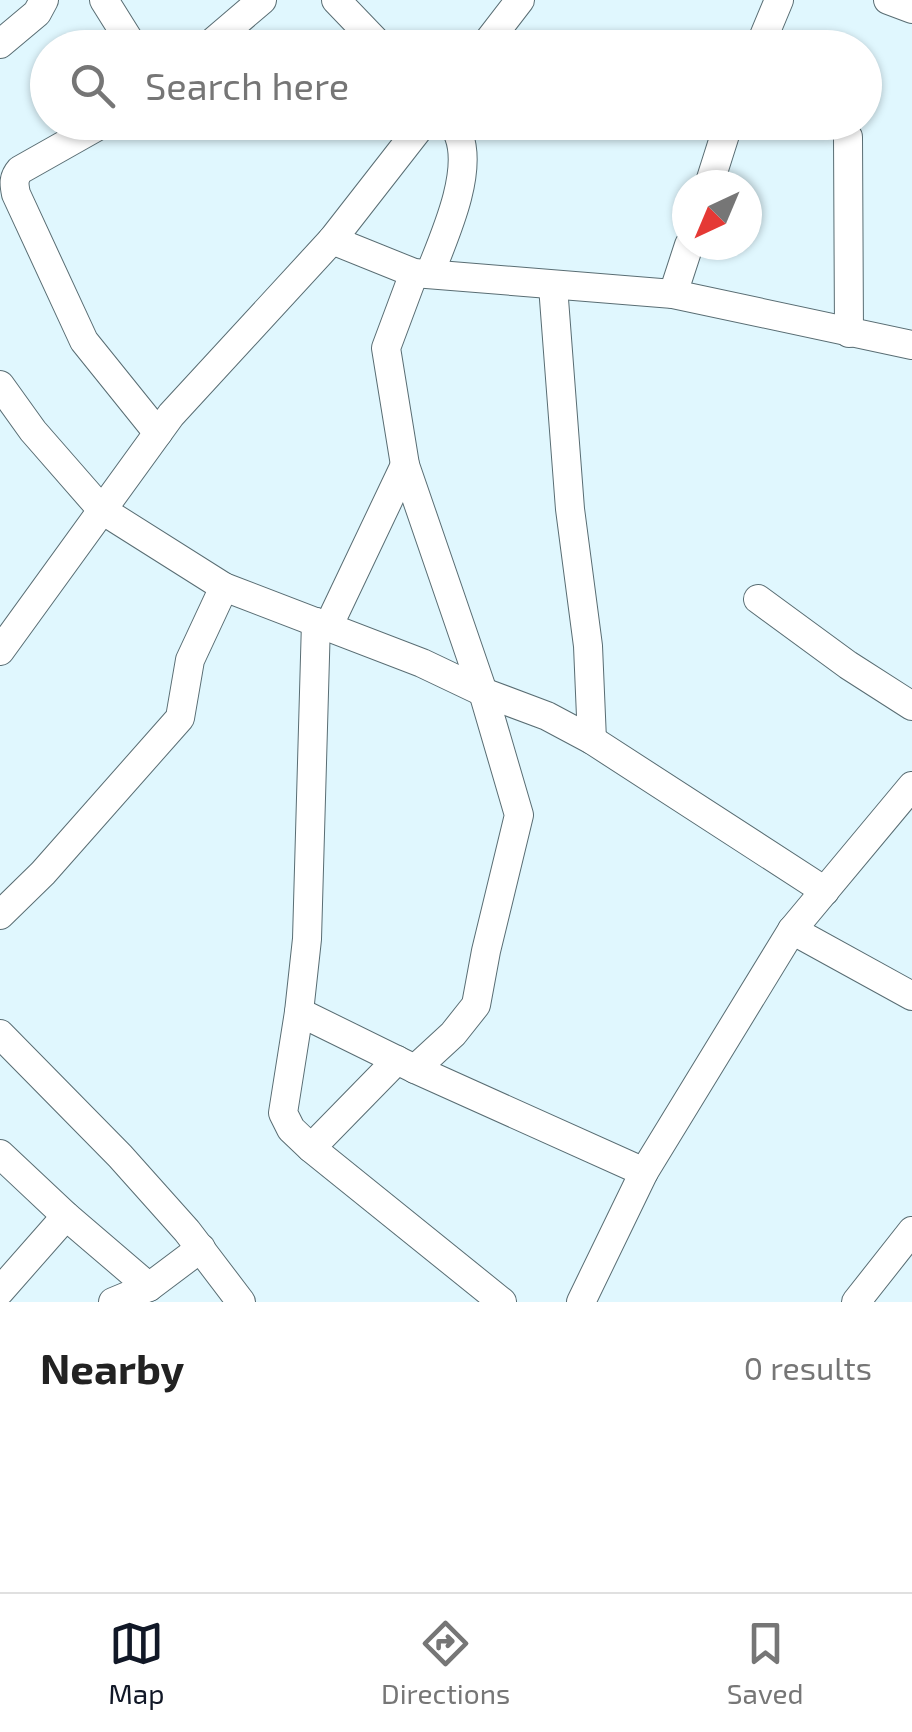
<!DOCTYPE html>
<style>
body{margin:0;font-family:"Exo 2",sans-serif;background:#f6f6f6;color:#222}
.compass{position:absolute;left:672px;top:170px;width:90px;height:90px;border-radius:50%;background:#fff;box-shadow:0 2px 8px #0004;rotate:224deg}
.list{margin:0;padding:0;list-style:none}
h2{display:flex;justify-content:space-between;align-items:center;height:130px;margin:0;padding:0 40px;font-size:42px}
h2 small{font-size:32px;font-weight:400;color:#767676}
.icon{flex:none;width:55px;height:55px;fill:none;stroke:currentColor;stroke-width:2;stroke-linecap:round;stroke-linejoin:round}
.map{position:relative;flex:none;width:912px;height:1302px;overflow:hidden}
.search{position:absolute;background:#fff;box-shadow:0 2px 8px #0004;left:30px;right:30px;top:30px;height:110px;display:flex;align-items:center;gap:25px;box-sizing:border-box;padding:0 35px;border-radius:55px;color:#767676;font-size:38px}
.sheet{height:290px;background:#fff}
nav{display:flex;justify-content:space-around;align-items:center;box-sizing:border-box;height:140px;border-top:2px solid #e0e0e0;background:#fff;font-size:28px;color:#767676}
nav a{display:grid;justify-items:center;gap:5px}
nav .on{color:#111827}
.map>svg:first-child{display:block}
</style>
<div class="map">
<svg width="912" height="1302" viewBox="0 0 912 1302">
<rect width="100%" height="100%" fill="#e0f7fe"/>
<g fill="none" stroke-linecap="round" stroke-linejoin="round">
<defs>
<g id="street">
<path d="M104,0L134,48"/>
<path d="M336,0L382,48"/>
<path d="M888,0L912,9"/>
<path d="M0,44L37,13L44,0"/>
<path d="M206,48L262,0"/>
<path d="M483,48L520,0"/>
<path d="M759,48L779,0"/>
<path d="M105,122L20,170C13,178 14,184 16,194L84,341L158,433"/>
<path d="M848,137L849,333"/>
<path d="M709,185L729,122"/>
<path d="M332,240L414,273L673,294L912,345"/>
<path d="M414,273L386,348L405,465L483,692L519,815L486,951L476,1005L453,1034L415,1069"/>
<path d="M430,273C444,237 473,174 459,136C459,134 451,124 450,122"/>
<path d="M553,286L570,509L588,646L592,740"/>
<path d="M673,294L689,245"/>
<path d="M0,385L33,431L102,510L224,587L422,663L483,692L547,716L592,740L825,891"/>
<path d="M758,599L848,665L912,706"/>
<path d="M316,622L307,939L299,1012L283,1113L291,1129L311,1148L502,1302"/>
<path d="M328,627L405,465"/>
<path d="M0,651L171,415L332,240L424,122"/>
<path d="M0,915L43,873L180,718L190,660L224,587"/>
<path d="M792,930L912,996"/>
<path d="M299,1012L415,1069L644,1172"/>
<path d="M0,1034L120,1156L187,1231L241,1302"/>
<path d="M311,1148L397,1060"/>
<path d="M0,1154L66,1216L149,1287"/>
<path d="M0,1291L66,1216"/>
<path d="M113,1302L149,1287L201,1248"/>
<path d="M581,1302L644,1172L792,930L912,786"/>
<path d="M856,1302L912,1231"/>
</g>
</defs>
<use href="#street" stroke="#596d73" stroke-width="30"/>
<use href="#street" stroke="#fff" stroke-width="28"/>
</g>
</svg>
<svg class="compass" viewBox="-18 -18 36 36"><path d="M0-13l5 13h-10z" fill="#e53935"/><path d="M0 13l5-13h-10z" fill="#767676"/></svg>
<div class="search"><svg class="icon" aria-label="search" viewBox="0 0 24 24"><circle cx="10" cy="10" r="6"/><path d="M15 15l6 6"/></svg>Search here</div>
</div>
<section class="sheet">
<h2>Nearby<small>0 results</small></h2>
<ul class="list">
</ul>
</section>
<nav>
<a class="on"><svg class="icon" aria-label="map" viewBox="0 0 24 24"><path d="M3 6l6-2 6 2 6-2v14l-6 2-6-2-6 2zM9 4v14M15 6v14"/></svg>Map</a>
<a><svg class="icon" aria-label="directions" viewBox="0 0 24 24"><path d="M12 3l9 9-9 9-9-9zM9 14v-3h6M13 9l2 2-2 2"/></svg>Directions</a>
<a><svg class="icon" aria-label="saved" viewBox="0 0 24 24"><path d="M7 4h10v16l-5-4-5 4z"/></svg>Saved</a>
</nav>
